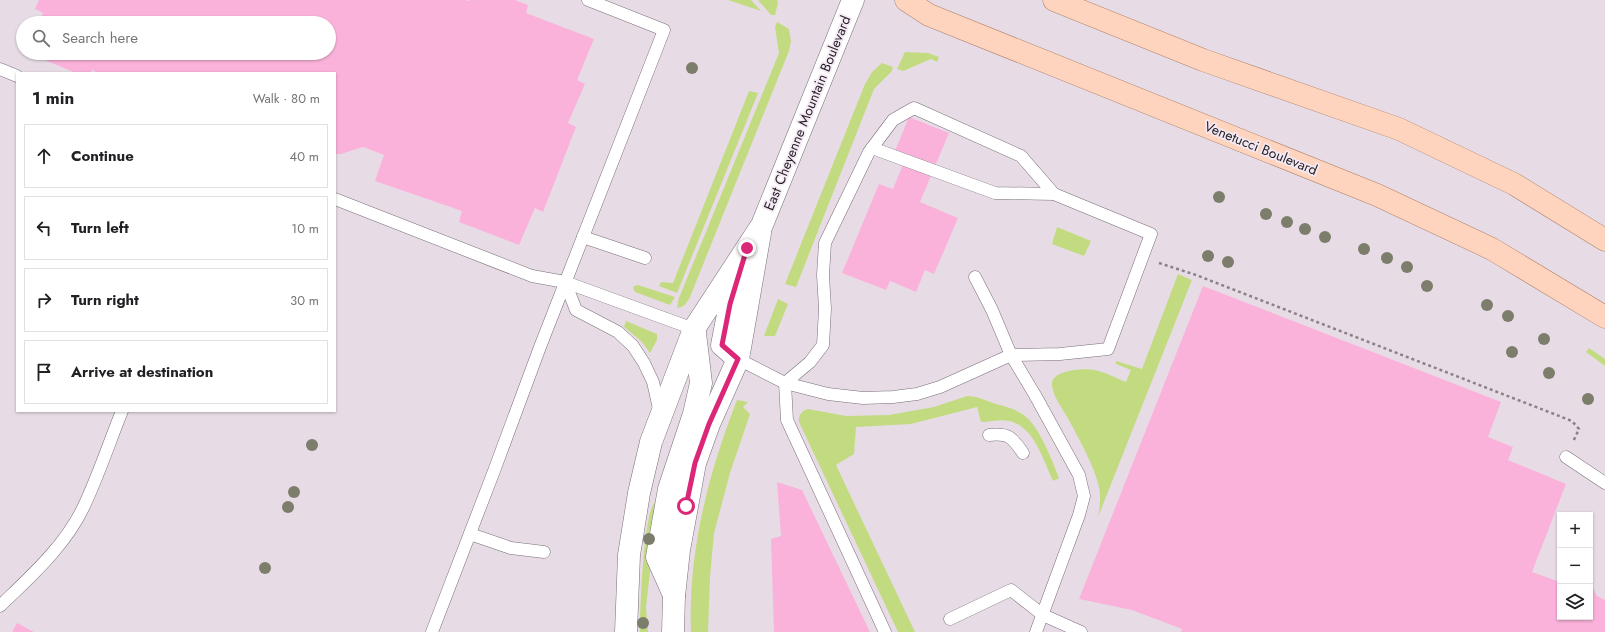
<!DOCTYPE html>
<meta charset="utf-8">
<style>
body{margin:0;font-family:Jost,sans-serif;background:#f6f6f6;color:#202124}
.controls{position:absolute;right:12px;bottom:12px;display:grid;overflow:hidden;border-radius:0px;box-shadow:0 1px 3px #0004}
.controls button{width:36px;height:36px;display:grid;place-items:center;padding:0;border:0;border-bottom:1px solid #e0e0e0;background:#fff;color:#202124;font:20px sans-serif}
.stop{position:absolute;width:12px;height:12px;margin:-9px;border:3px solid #db2777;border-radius:50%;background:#fff}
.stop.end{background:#db2777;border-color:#fff;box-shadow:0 1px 4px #0008}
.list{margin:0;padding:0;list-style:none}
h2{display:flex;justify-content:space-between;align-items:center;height:52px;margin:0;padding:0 16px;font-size:17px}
h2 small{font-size:13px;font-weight:400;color:#757577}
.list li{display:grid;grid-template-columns:26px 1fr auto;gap:12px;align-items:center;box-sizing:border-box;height:64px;margin:0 8px 8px;padding:0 8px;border:1px solid #e0e0e0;border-radius:0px}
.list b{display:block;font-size:15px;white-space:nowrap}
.list em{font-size:13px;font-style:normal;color:#757577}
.icon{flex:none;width:22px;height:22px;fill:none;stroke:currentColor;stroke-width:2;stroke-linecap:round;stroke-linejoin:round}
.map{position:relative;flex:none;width:1605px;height:632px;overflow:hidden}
.search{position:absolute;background:#fff;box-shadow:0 1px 3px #0004;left:16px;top:16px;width:320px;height:44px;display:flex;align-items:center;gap:10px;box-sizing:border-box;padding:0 14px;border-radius:22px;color:#757577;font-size:15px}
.panel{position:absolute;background:#fff;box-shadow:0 1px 3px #0004;left:16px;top:72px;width:320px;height:340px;border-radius:0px}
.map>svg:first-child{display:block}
</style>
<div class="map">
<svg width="1605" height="632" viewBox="0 0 1605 632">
<rect width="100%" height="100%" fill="#e7dce6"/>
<g fill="#c3db80">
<path d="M728,0H751L761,11Z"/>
<path d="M758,0H777L778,3L775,15H771Z"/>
<path d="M777,22L789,29L791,41L789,51L690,297C687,303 684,307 677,308L679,298L779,53L775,27Z"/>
<path d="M905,52L928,53L939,57L937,62L931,59L903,71L897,69Z"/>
<path d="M882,63L893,67L892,71L874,89L796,287L785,284L865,84L872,72Z"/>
<path d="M749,91L758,93L677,293L659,286L661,282L673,283Z"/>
<path d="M1057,227L1091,241L1084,256L1052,244Z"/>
<path d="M1178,274L1192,280L1098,517C1100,507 1101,497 1099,487C1095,467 1076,433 1066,415C1061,406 1052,395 1052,384C1052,370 1083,368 1094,370C1105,372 1116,378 1126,382L1131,370L1116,364V361L1142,369Z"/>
<path d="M638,285L675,297L670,305L635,292L633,288L634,286Z"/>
<path d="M778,299L788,304L775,336H764Z"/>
<path d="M626,321L657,334V340L650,353L641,341L623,326L625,325Z"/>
<path d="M1589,348L1605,359V366L1586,352Z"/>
<path d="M967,396C981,397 984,400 996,404C1007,407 1016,409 1025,416C1040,428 1052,460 1059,478L1053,481C1043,460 1034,426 1009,421C1000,419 990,422 981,422L977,407L911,424L856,427L854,454L836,465L915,632H898L799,422C798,416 801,411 808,409L846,416L889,415L934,407Z"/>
<path d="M737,400L748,402L743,407L750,414L730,473L714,533L710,577L708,632H691C688,552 708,474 737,400Z"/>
<path d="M655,502L657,511L646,607L648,632H640C640,610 643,515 655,502Z"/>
</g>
<g fill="#fbb2da">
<path d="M39,0H466L469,1L470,0H515L528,5L526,13L594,39L577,80L585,84L568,123L576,127L543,212L535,208L519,245L459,222L462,211L375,181L384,155L363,147L341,154H335V73H99L92,70L90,73H76L28,53H329V23H38L43,13L35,9Z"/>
<path d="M909,117L949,133L920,202L958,218L934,274L925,270L916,292L890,281L886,290L842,273L879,184L893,189L904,162L892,158Z"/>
<path d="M1203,286L1501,402L1488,437L1513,447L1508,460L1566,484L1532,572L1560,582V617H1590V582L1597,596L1605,600V632H1181L1182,629L1132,610L1079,599Z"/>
<path d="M777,482L802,490L870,632H774L771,539L781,536Z"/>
<path d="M17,623L34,632H12Z"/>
</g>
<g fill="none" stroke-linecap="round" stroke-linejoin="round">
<defs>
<g id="service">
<path d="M0,69L17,76"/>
<path d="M872,148L995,193L1054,194L1151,234L1108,349L1060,354L1011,355L992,310L975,277"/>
<path d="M335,199L532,276L565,282L694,329"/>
<path d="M583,237L645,258"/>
<path d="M565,282L576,310L618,332L633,346L644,363L653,382L660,413"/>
<path d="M738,359L785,383L828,394L863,398L893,397L917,394L940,387L1011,355L1035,395L1079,475L1084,496L1079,515L1036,632"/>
<path d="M989,435C1009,433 1012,437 1023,453"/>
<path d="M1566,457L1605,483"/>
<path d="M470,534L511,548L544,552"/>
<path d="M0,606C30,577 65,546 83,508C98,477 109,443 122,411"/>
<path d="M950,619L1011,590L1043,615L1081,632"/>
<path d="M432,632L494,471L540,347L664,30L588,0"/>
<path d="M885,632L787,420L785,383L810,362L823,345L825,309L823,275L825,243L869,152L893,120L914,108L1021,156L1054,194"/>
</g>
<g id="minor">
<path d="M738,359L722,345L730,304L740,270"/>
<path d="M674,595L657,557L669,489L694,414L701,383L695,333"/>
<path d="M626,632L629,555L639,493L651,442L694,329L762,225L853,0"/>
<path d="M673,632L674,596L679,550L695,463L709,424L738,359L760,233"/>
</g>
<g id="primary">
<path d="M906,0L929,15L1377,195L1492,249L1605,317"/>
<path d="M1054,0L1203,60L1399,129L1514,184L1605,240"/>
</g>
</defs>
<use href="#service" stroke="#786f78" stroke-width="13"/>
<use href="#minor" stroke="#786f78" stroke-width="23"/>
<use href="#primary" stroke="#b0826b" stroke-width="23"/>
<path stroke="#898288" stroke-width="2.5" stroke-dasharray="3 3" stroke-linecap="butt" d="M1159,263L1196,275L1572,421L1579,429L1573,442"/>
<use href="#service" stroke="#fff" stroke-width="12"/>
<use href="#minor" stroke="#fff" stroke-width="22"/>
<use href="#primary" stroke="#fed4be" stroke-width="22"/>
</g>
<g fill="#7d7d6b">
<circle cx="692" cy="68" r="6"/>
<circle cx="1219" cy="197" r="6"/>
<circle cx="1266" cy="214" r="6"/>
<circle cx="1287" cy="222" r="6"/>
<circle cx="1305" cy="229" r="6"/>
<circle cx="1325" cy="237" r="6"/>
<circle cx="1364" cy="249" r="6"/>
<circle cx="1208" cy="256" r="6"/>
<circle cx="1387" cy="258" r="6"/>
<circle cx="1228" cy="262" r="6"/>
<circle cx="1407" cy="267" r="6"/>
<circle cx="1427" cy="286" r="6"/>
<circle cx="1487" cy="305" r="6"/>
<circle cx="1508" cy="316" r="6"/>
<circle cx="1544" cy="339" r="6"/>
<circle cx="1512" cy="352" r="6"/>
<circle cx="1549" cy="373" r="6"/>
<circle cx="1588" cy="399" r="6"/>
<circle cx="312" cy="445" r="6"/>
<circle cx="294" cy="492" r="6"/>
<circle cx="288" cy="507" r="6"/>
<circle cx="649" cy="539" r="6"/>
<circle cx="265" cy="568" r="6"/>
<circle cx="643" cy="623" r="6"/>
</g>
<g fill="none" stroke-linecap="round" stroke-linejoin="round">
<path stroke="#db2777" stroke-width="5" d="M686,506L695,463L709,424L738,359L722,345L730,304L747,248"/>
</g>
<g text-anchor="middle" stroke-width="3.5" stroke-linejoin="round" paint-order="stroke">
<g font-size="14" fill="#221f22" stroke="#f4e9f4">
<text transform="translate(807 113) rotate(-68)" y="5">East Cheyenne Mountain Boulevard</text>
<text transform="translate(1261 148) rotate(22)" y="5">Venetucci Boulevard</text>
</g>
</g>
</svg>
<div class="controls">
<button>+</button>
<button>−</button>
<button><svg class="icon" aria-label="layers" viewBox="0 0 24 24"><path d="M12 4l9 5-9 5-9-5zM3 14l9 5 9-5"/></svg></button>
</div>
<div class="stop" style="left:686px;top:506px"></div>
<div class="stop end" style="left:747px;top:248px"></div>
<div class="search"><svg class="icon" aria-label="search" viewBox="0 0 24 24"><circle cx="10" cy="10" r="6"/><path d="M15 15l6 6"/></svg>Search here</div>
<section class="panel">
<h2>1 min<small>Walk · 80 m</small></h2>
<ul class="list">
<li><svg class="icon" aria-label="ahead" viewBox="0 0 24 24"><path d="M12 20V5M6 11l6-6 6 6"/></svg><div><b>Continue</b></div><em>40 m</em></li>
<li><svg class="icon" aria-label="left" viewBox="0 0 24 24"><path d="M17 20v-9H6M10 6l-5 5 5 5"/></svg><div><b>Turn left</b></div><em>10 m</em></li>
<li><svg class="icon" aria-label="right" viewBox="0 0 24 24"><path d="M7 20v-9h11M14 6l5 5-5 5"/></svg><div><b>Turn right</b></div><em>30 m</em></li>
<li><svg class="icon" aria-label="arrive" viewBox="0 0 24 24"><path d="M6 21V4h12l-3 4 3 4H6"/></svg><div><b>Arrive at destination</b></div></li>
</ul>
</section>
</div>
